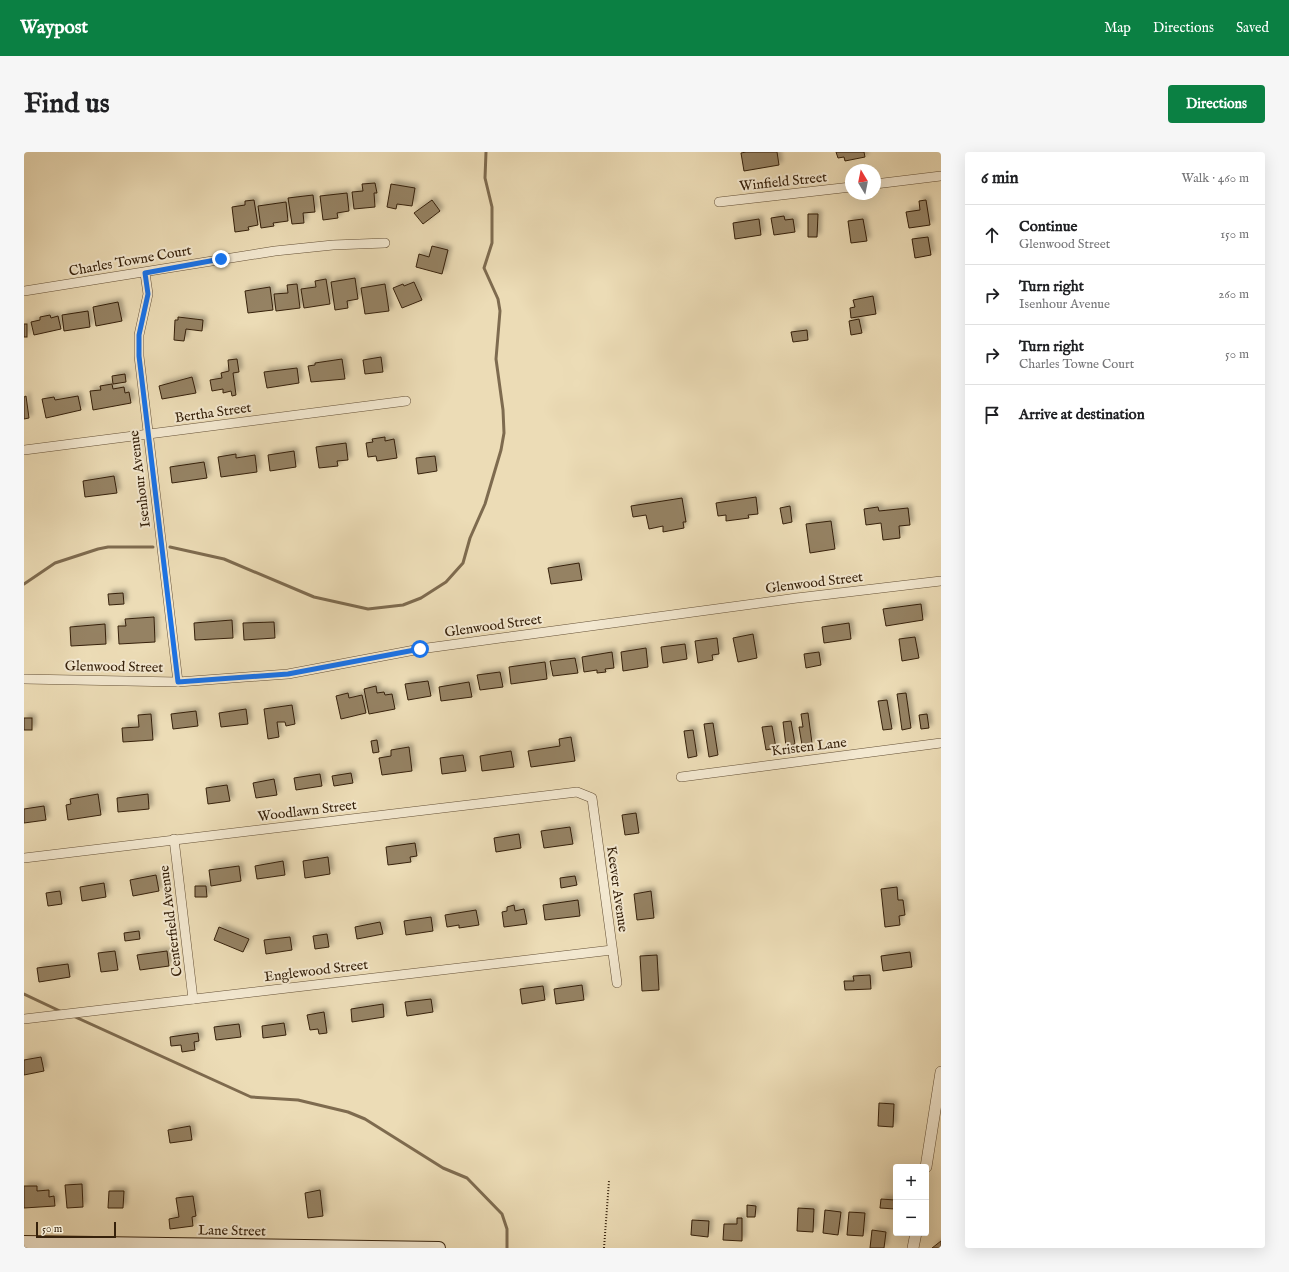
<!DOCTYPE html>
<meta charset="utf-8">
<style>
body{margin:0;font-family:"IM FELL English",serif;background:#f6f6f6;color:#202124}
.controls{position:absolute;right:12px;bottom:12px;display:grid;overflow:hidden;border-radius:4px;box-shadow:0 4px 16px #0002}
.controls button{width:36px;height:36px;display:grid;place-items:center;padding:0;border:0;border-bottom:1px solid #e0e0e0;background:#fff;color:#202124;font:20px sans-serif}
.compass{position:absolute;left:821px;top:12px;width:36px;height:36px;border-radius:50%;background:#fff;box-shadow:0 4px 16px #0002;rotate:350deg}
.scale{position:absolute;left:12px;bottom:10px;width:80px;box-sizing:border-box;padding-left:4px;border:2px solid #36210b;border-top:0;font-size:11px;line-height:14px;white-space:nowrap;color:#36210b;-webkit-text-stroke:3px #f3e8d0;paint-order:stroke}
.stop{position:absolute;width:12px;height:12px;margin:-9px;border:3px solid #1a73e8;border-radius:50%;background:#fff}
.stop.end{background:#1a73e8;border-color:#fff;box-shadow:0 1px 4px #0008}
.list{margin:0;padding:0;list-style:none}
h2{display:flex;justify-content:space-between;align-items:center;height:52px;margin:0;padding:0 16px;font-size:17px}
h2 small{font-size:13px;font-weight:400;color:#757577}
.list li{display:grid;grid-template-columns:26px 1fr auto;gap:12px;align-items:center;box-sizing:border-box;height:60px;padding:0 16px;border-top:1px solid #e0e0e0}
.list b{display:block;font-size:15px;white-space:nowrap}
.list p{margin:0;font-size:13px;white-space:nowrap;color:#757577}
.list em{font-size:13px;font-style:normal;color:#757577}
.icon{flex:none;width:22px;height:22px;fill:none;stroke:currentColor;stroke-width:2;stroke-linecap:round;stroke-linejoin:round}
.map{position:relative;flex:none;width:917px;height:1096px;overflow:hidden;border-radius:4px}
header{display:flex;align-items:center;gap:24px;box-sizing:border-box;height:56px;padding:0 20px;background:#0b8043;color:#fff}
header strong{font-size:19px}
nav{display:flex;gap:22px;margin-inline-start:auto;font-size:14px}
.intro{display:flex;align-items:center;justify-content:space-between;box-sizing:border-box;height:96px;padding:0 24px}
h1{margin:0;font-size:28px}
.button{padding:10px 18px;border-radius:4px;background:#0b8043;color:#fff;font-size:14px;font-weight:700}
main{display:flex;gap:24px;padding:0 24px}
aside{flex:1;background:#fff;border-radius:4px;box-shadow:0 4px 16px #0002}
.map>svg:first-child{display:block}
</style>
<header>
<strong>Waypost</strong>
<nav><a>Map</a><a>Directions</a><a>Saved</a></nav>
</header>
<div class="intro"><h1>Find us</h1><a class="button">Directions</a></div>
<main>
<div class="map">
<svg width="917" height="1096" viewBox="0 0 917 1096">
<defs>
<filter id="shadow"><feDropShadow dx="3.5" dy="-3.5" stdDeviation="2" flood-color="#0004"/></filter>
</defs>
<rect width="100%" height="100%" fill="#ecdcb6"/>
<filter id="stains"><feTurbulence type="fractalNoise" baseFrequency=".005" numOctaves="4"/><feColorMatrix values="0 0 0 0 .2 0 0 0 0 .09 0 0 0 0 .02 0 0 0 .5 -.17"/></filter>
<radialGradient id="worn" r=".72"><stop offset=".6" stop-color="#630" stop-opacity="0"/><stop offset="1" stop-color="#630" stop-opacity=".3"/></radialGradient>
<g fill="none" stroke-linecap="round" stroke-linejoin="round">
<g stroke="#7e6b4f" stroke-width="3">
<path d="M146,395L200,407L290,445L344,457L379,453L397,446L422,430L439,411L446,386L461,352L477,298L480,281L479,258L472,207L476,159L474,147L460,116L468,91V55L461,26L462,0"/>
<path d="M0,432L31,411L74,397L84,395H129"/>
<path d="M0,842L38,860"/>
<path d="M49,864L227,945L274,948L324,960L341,967L419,1016L443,1026L478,1062L483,1077V1096"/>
</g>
</g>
<g fill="#958264" stroke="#36210b" filter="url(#shadow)">
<path d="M722,0H753L755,13L720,19L717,1Z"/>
<path d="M812,0H840L841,5L821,9L820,5L814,6Z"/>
<path d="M351,31L353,41H350L351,55L330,57L328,40L339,39L338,32Z"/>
<path d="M367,32L391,36L388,54L373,52L372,57L363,55Z"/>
<path d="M323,41L325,59L313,61L314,66L299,68L296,44Z"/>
<path d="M289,43L291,60L279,61L280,71L268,72L264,46Z"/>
<path d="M230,48L234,73L224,75L225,78L211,80L208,55L221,53V49Z"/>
<path d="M408,48L416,59L399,72L390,61Z"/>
<path d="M902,48L906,73L885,76L882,60L896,58L895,49Z"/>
<path d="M262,50L264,69L249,71L250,74L237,76L234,54Z"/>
<path d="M784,62H794L793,85H784Z"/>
<path d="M760,64L761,68L769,67L771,80L750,83L747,66Z"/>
<path d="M735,67L737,83L711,87L709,71Z"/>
<path d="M839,67L843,89L827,91L824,69Z"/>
<path d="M904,85L907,103L891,106L888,87Z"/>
<path d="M408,94L424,98L418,122L392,115L395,102L405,105Z"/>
<path d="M331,126L334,147L323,149L324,156L311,158L307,130Z"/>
<path d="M302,127L306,152L280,156L277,137L292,135L291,129Z"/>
<path d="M390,130L398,148L378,156L369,136L379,132L380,134Z"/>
<path d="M273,132L276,156L252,159L250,142L264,141L263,133Z"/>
<path d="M361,132L365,159L341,162L337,136Z"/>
<path d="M246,135L249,158L224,161L221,139Z"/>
<path d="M849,144L852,162L827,166L826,156L831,155L829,148Z"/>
<path d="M94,150L98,169L72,174L69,155Z"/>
<path d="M64,159L66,175L40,179L38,163Z"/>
<path d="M26,163L27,166L34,164L37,177L10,183L7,170L16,168V165Z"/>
<path d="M154,165L179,168L178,179L162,177L160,189L150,188L151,168H154Z"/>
<path d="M835,167L838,181L827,183L825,169Z"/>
<rect x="0" y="172" width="3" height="13"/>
<path d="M783,178L784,188L769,190L767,180Z"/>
<path d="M357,205L359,220L341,222L339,208Z"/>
<path d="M213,207L215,220L209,221L212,243L208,244L207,239L199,241V237L188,239L186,228L198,226L197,221L205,219L204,208Z"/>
<path d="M318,207L321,227L287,230L284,214L291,213V211Z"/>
<path d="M273,216L275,231L243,236L240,220Z"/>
<path d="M101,222L102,230L89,232L88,224Z"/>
<path d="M168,225L172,241L138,247L135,234Z"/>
<path d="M88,232L89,237L100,235L101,241L105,240L107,251L69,258L66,239L77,238L76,234Z"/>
<path d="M2,244L5,266L0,267V245Z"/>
<path d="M54,244L57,258L22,266L18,247L30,245L31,248Z"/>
<path d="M361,285V289L370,287L373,306L353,309L352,304L344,305L342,291L349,290L348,287Z"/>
<path d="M322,291L324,308L313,309L314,314L295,316L292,295Z"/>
<path d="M270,299L272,315L246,319L244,303Z"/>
<path d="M212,302V306L231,303L233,320L197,325L194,305Z"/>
<path d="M411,304L413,319L394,322L392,306Z"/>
<path d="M180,310L183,326L148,331L146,315Z"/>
<path d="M90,324L93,341L61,345L59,329Z"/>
<path d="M732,345L734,362L724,363L725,366L702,369V363L694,364L692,351Z"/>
<path d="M658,346L662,370H659L660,376L639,380V374L625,377L622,363L609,365L607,354Z"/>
<path d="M766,354L768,370L759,372L756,356Z"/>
<path d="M854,355L855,359L884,356L886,373L875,374L876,386L859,388L857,371L842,373L840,357Z"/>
<path d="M807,369L811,397L786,401L782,372Z"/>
<path d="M555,411L558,428L527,432L524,416Z"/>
<path d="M99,441L100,452L85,453L84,442Z"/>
<path d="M897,452L899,468L862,474L859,457Z"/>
<path d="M130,465L131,490L95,492L94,474H102L101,467Z"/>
<path d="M208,468L209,486L171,488L170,471Z"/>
<path d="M250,470L251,486L220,488L219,471Z"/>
<path d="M825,471L827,487L800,491L798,475Z"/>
<path d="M81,472L82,492L47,494L46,475Z"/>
<path d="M729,482L733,506L714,510L709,486Z"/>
<path d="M891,485L895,506L878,509L875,487Z"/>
<path d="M693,486L695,502L688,503L689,508L674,511L671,489Z"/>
<path d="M661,492L663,507L639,511L637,495Z"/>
<path d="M622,496L624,515L599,519L597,500Z"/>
<path d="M588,500L590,516L581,517L582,520L573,521V518L560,520L558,505Z"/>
<path d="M795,500L797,513L782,516L780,502Z"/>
<path d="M551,506L554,521L529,524L526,509Z"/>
<path d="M521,510L523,527L487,532L485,515Z"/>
<path d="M476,520L479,535L456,538L453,523Z"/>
<path d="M404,529L407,544L384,548L381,532Z"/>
<path d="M445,530L448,545L417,549L415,535Z"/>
<path d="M352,534L353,541L360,540L361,543L368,542L371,557L345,562L340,537Z"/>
<path d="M324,541L325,546L338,543L342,561L317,567L312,544Z"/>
<path d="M882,541L887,576L878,578L873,542Z"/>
<path d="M863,548L868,577L859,578L854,549Z"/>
<path d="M268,553L271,572L262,574L261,570H253L255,585L244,587L240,557Z"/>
<path d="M222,557L224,572L197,575L195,561Z"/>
<path d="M172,559L174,574L149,577L147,562Z"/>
<path d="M784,561L788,591L778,593L775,575H779L777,562Z"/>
<path d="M127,562L129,588L99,590L98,576L115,575L114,563Z"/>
<path d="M903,562L905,576L897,577L895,563Z"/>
<rect x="0" y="566" width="8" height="12"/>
<path d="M767,569L771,592L762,594L759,570Z"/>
<path d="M689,571L694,603L685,605L680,572Z"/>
<path d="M748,574L752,596L742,598L738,575Z"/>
<path d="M669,578L673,604L664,606L660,579Z"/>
<path d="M547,585L551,609L507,615L504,599L536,594L535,587Z"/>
<path d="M353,588L355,600L349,601L347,589Z"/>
<path d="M385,595L388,619L358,623L355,606L367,604V598Z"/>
<path d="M487,599L490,615L458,619L456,604Z"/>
<path d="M439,603L442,619L418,622L416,606Z"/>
<path d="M327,621L329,631L310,634L308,624Z"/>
<path d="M296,622L298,634L272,638L270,626Z"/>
<path d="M250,627L253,643L232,646L229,631Z"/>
<path d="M203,633L206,649L184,652L182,636Z"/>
<path d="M74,642L77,663L44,668L42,653L47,652L46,647Z"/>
<path d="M124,642L125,657L94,660L93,646Z"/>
<path d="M20,654L22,668L0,671V657Z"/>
<path d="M612,661L615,681L601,683L598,663Z"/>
<path d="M546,675L549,692L520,696L517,679Z"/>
<path d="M495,682L497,696L472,700L470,686Z"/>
<path d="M391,691L393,704L386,705L387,710L364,713L362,695Z"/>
<path d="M304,705L306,722L281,726L279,709Z"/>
<path d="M259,709L261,723L233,727L231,714Z"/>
<path d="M215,714L217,729L187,734L185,718Z"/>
<path d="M132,723L135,739L109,744L106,728Z"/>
<path d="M551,724L553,733L537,736L536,726Z"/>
<path d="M80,731L82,745L58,749L56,735Z"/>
<path d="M171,734H182L183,745H171Z"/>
<path d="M873,735L874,748H879L881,763L875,764L876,773L861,775L857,737Z"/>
<path d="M36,739L38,752L24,754L22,741Z"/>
<path d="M627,739L630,766L613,768L610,742Z"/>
<path d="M554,748L556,764L521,768L519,753Z"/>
<path d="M490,753L491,759L500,757L503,772L480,775L478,760L483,759V755Z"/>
<path d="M452,758L455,773L435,776V773L423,775L421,763Z"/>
<path d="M407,765L409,779L382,783L380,769Z"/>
<path d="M356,770L359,782L333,787L331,775Z"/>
<path d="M195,775L225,787L219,800L190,788Z"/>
<path d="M115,779L116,787L101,789L100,781Z"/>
<path d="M303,782L305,795L291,797L289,784Z"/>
<path d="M266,785L268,798L242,802L240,788Z"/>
<path d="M91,799L94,818L77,820L74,801Z"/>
<path d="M143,799L145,814L116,818L113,803Z"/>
<path d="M886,800L888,815L859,819L857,804Z"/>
<path d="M633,803L635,838L618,839L616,804Z"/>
<path d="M44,812L46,825L15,830L13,816Z"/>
<path d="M846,823L847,837L821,838L820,829H830L829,824Z"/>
<path d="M558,833L560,848L532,852L530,837Z"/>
<path d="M519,834L521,848L498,852L496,837Z"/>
<path d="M407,847L409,860L383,864L381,850Z"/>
<path d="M359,852L360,865L328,870L327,857Z"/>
<path d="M300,860L303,881L295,882L294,877L286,878L283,863Z"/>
<path d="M260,871L262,883L239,886L238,874Z"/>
<path d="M215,872L217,885L192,888L190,875Z"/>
<path d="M174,881L175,889L170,890L171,898L158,900L157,893L147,894L146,885Z"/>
<path d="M17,905L20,919L0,923V908Z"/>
<path d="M855,951L870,952L869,975L854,974Z"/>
<path d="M166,974L168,988L146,991L144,978Z"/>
<path d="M58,1032L59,1055L43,1056L41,1033Z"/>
<path d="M0,1034H13V1039L25,1038V1045L30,1044L31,1054L0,1056Z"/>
<path d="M296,1038L299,1064L284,1066L281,1041Z"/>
<path d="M85,1039H100L99,1056H84Z"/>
<path d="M169,1044L172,1064L168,1065L169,1074L146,1077L145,1067L155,1065L152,1046Z"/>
<path d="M857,1047L871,1048V1057L856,1056Z"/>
<path d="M723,1053L732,1054L731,1065H723Z"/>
<path d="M774,1056L790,1057L789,1080L773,1079Z"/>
<path d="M801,1058L817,1060L814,1083L799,1081Z"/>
<path d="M825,1060L841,1061L839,1084L823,1083Z"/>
<path d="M713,1066H718V1089L699,1088L700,1072H713Z"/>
<path d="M668,1068L685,1069L684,1085L667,1083Z"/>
<path d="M848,1078L862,1080L860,1096H846Z"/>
<path d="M917,1089V1096H908Z"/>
</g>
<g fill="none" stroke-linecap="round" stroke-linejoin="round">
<defs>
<g id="minor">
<path d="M851,32L917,24"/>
<path d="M695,50L827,35"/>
<path d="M121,121L124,142L115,183V204L154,530"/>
<path d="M0,139L251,99L309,93L361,91"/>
<path d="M0,298L382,249"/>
<path d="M0,527L154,530L264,522L396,497L773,446L917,429"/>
<path d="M657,625L917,591"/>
<path d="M150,687L169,847"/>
<path d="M0,706L553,640L568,646L593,831"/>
<path d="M0,867L588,798"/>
</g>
<g id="tertiary">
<path d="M902,1015L917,920"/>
<path d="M889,1096L892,1081"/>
</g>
<path id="secondary" d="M0,1090L415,1096"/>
</defs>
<use href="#minor" stroke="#645036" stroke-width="10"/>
<use href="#tertiary" stroke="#645036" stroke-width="12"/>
<use href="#secondary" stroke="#36210b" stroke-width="14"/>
<path stroke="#36210b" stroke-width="2" stroke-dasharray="1 2" stroke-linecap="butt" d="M580,1096L585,1029"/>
<use href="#minor" stroke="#f3e8d0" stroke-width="9"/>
<use href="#tertiary" stroke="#f3e8d0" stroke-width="11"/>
<use href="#secondary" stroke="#f3e8d0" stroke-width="12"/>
</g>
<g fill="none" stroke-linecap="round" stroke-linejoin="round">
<path stroke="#1a73e8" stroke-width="5" d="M197,107L121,121L124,142L115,183V204L154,530L264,522L396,497"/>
</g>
<g text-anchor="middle" stroke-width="4" stroke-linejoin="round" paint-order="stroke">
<g font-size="14" fill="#36210b" stroke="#f3e8d0">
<text transform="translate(759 29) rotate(-6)" y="5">Winfield Street</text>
<text transform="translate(106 108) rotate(-10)" y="5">Charles Towne Court</text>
<text transform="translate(189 260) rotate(-8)" y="5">Bertha Street</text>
<text transform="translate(115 327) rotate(-97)" y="5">Isenhour Avenue</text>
<text transform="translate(790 430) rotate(-7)" y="5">Glenwood Street</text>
<text transform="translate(469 473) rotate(-8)" y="5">Glenwood Street</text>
<text transform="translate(90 514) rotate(1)" y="5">Glenwood Street</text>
<text transform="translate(785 594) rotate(-7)" y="5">Kristen Lane</text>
<text transform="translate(283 658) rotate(-7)" y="5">Woodlawn Street</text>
<text transform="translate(594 737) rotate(82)" y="5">Keever Avenue</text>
<text transform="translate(146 769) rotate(-97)" y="5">Centerfield Avenue</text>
<text transform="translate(292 818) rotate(-7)" y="5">Englewood Street</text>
<text transform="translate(208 1078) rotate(1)" y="5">Lane Street</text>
</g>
</g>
<rect width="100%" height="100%" filter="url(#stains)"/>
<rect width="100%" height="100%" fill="url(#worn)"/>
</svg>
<div class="controls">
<button>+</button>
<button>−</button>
</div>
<svg class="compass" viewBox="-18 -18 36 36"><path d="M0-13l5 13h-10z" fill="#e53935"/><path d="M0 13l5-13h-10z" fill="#757577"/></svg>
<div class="scale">50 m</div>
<div class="stop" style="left:396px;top:497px"></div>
<div class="stop end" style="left:197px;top:107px"></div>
</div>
<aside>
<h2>6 min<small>Walk · 460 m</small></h2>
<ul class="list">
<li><svg class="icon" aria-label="ahead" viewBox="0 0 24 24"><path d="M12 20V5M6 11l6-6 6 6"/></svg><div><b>Continue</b><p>Glenwood Street</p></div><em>150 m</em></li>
<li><svg class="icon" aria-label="right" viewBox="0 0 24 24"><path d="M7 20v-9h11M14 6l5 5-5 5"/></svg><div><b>Turn right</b><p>Isenhour Avenue</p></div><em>260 m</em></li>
<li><svg class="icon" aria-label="right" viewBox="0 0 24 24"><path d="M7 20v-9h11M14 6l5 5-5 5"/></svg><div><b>Turn right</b><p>Charles Towne Court</p></div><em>50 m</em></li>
<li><svg class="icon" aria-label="arrive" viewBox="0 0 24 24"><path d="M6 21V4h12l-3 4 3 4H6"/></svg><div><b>Arrive at destination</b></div></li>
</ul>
</aside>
</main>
